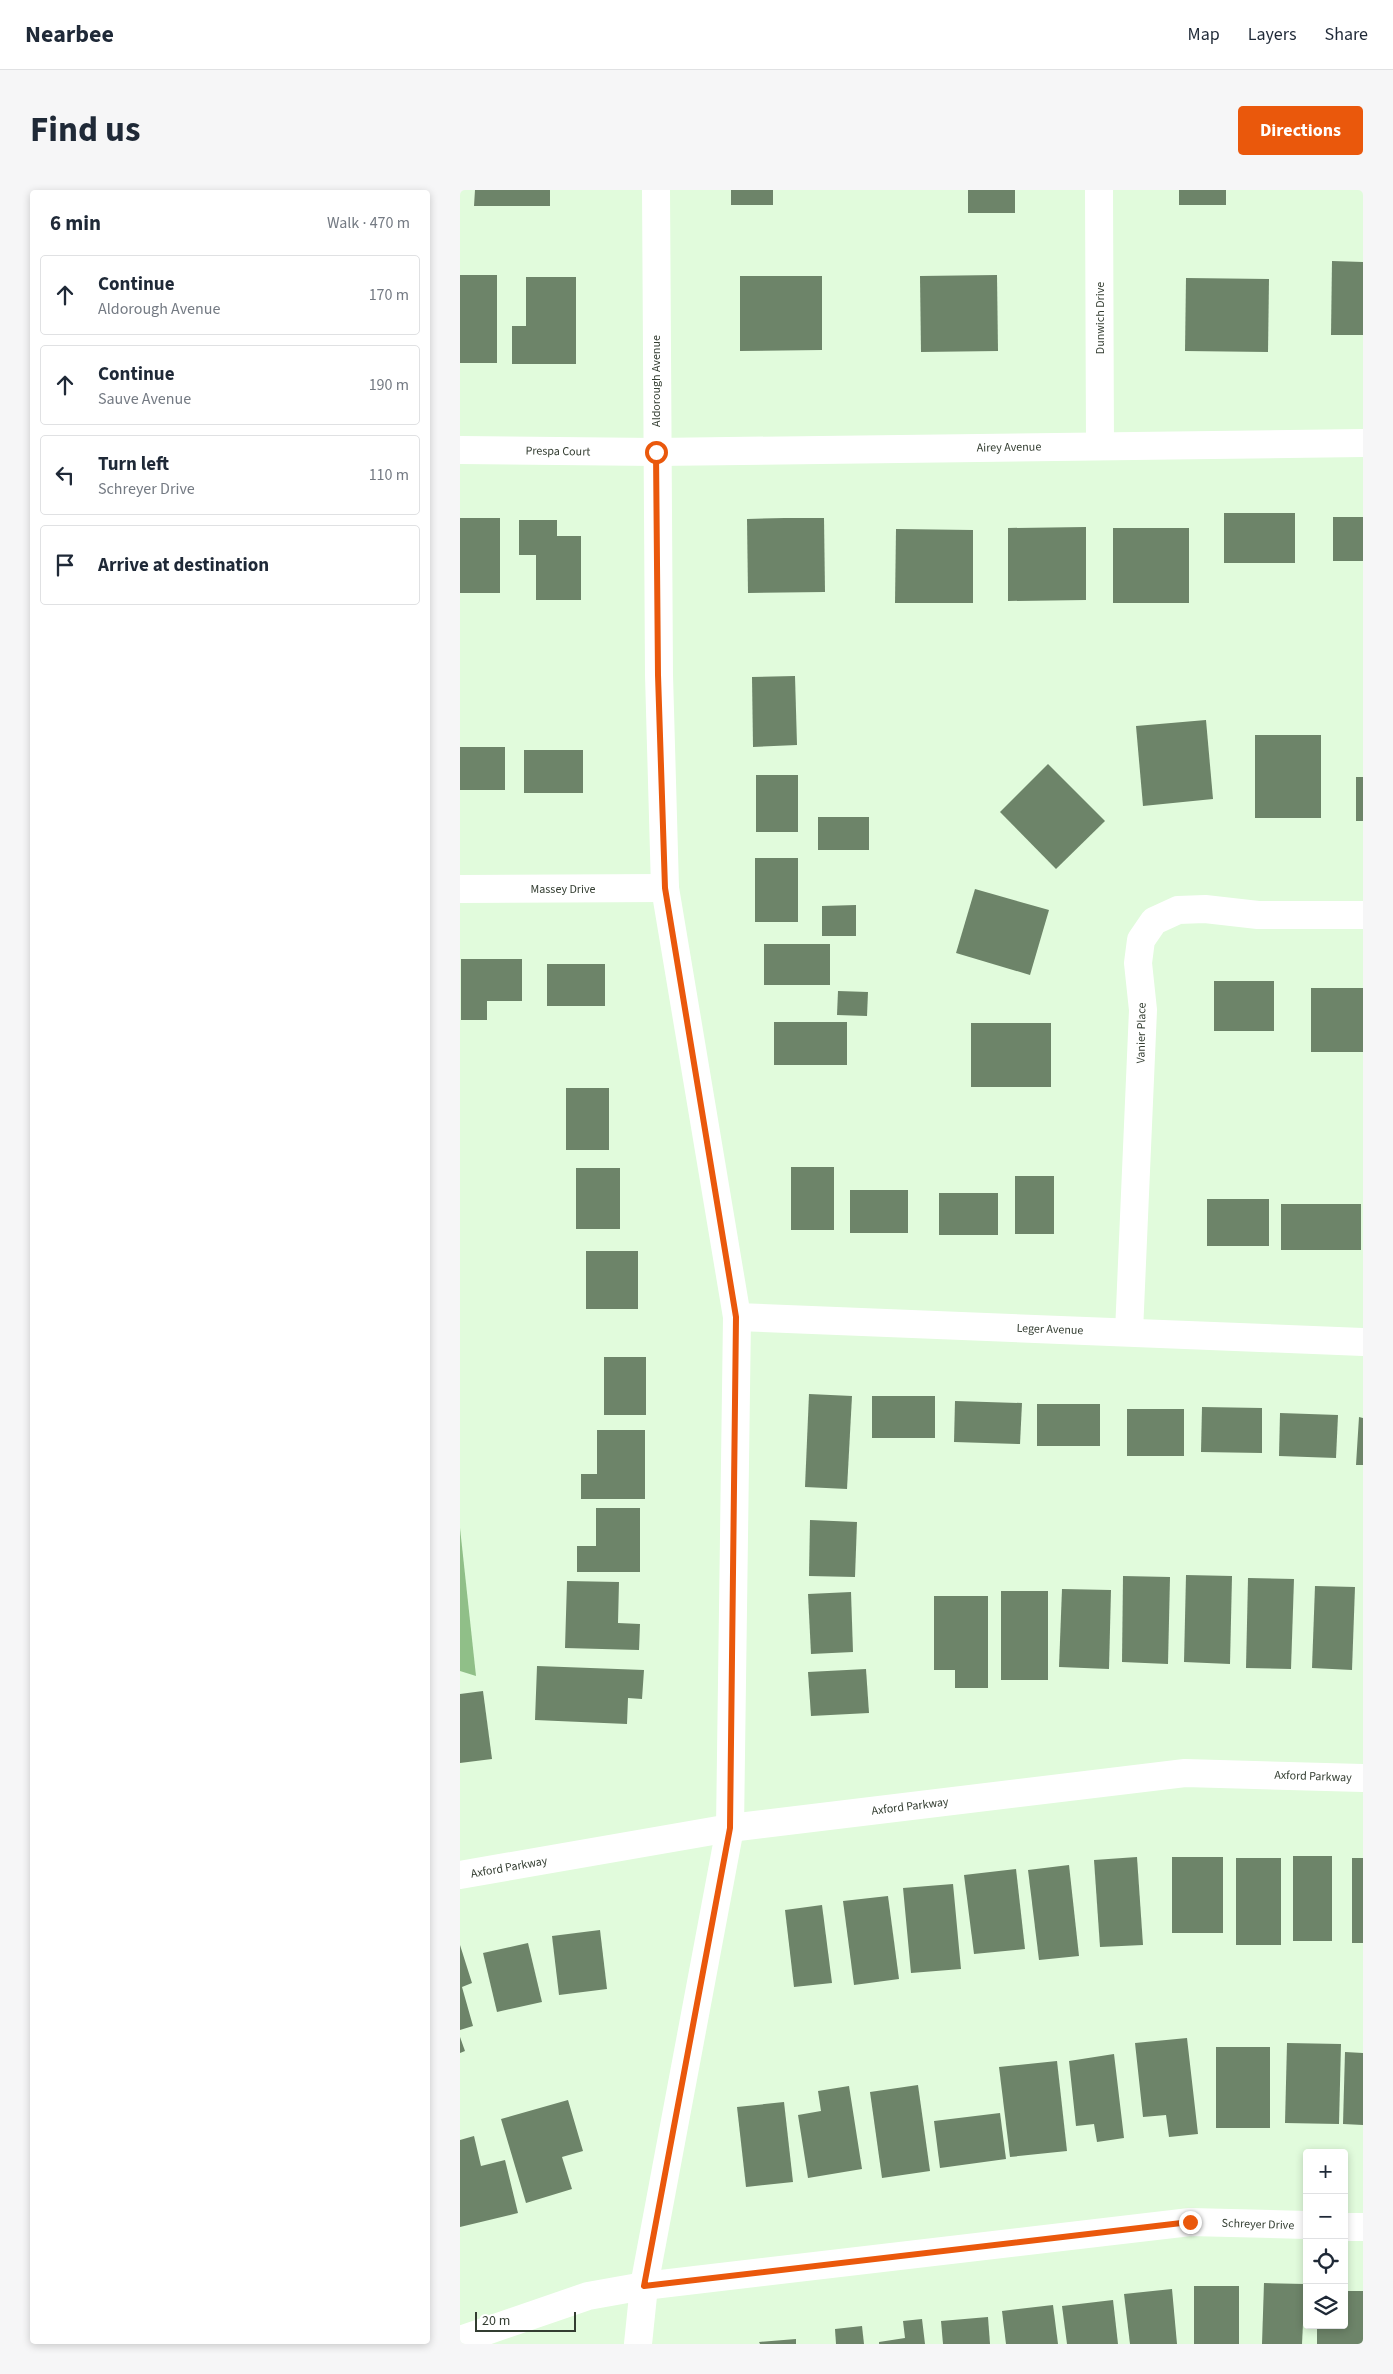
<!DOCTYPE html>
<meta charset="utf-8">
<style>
body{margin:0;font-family:"Source Sans 3",sans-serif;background:#f6f6f7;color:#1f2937}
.controls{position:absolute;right:15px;bottom:15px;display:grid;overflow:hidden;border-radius:5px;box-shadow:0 2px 8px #0003}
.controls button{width:45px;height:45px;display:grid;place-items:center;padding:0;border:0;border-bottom:1px solid #e0e1e3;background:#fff;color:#1f2937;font:25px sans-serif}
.scale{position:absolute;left:15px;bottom:12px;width:101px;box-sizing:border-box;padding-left:5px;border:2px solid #333d31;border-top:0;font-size:14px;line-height:18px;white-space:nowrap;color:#333d31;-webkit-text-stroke:4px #fff;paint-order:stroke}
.stop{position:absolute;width:15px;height:15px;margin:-11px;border:4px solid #ea580c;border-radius:50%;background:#fff}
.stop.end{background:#ea580c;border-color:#fff;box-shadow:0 1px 5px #0008}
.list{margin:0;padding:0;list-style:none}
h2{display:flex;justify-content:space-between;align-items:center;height:65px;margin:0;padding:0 20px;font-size:21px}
h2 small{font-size:16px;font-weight:400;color:#747a83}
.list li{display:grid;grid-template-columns:32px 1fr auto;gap:15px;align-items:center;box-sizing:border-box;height:80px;margin:0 10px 10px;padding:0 10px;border:1px solid #e0e1e3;border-radius:5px}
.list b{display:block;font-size:19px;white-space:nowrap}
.list p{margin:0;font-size:16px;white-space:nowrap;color:#747a83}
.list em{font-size:16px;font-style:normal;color:#747a83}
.icon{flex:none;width:28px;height:28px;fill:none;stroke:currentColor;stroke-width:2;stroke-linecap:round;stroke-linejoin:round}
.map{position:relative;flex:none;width:903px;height:2154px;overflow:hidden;border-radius:5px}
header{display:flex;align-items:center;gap:30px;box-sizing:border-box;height:70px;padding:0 25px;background:#fff;border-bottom:1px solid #e0e1e3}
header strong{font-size:24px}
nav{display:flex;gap:28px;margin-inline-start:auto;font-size:18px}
.intro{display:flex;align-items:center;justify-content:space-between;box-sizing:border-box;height:120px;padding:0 30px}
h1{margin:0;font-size:35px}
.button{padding:12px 22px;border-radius:5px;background:#ea580c;color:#fff;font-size:18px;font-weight:700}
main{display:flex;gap:30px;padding:0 30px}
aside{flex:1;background:#fff;border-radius:5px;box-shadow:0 2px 8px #0003}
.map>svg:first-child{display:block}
</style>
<header>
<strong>Nearbee</strong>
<nav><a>Map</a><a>Layers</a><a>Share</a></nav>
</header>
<div class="intro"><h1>Find us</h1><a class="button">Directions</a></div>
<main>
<aside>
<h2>6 min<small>Walk · 470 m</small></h2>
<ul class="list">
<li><svg class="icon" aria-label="ahead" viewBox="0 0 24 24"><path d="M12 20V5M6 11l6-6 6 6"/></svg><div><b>Continue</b><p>Aldorough Avenue</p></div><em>170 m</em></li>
<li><svg class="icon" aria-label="ahead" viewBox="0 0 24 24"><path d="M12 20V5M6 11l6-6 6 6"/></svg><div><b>Continue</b><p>Sauve Avenue</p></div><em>190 m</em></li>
<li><svg class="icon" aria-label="left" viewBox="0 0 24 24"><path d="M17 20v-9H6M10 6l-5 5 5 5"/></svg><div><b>Turn left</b><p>Schreyer Drive</p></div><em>110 m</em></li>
<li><svg class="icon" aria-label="arrive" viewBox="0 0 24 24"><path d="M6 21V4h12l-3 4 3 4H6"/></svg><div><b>Arrive at destination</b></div></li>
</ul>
</aside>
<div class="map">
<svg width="903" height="2154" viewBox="0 0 903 2154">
<rect width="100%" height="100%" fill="#e1fbdc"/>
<path fill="#90bf88" d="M0,1338L16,1486L0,1481Z"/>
<g fill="#6d8469">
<path d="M15,0H90V16H14Z"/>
<rect x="271" y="0" width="42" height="15"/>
<rect x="508" y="0" width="47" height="23"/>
<rect x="719" y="0" width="47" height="15"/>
<path d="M872,71L903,72V145H871Z"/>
<rect x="0" y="85" width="37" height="88"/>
<path d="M537,85L538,161L461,162L460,86Z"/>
<path d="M280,86H362V160L280,161Z"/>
<path d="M66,87H116V174H52V136H66Z"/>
<path d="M726,88L809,89L808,162L725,161Z"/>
<rect x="764" y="323" width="71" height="50"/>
<rect x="873" y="327" width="30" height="44"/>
<rect x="0" y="328" width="40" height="75"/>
<path d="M325,328H364L365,402L288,403L287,329Z"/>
<path d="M59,330H97V346H121V410H76V365H59Z"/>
<path d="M626,337V410L548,411V338Z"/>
<rect x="653" y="338" width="76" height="75"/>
<path d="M436,339L513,340V413H435Z"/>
<path d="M335,486L337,555L293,557L292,487Z"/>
<path d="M746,530L753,609L683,616L676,536Z"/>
<rect x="795" y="545" width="66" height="83"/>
<rect x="0" y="557" width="45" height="43"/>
<rect x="64" y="560" width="59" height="43"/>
<path d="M588,574L645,631L596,679L540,622Z"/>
<rect x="296" y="585" width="42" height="57"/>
<rect x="896" y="587" width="7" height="44"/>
<rect x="358" y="627" width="51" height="33"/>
<rect x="295" y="668" width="43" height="64"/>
<path d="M515,699L589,720L570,785L496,763Z"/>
<path d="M396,715V746H362V716Z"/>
<rect x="304" y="754" width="66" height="41"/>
<path d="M1,769H62V811H27V830H1Z"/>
<rect x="87" y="774" width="58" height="42"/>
<rect x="754" y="791" width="60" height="50"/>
<rect x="851" y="798" width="52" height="64"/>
<path d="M378,801L408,802L407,826L377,825Z"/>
<rect x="314" y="832" width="73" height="43"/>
<rect x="511" y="833" width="80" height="64"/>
<rect x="106" y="898" width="43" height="62"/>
<rect x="331" y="977" width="43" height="63"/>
<rect x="116" y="978" width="44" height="61"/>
<rect x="555" y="986" width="39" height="58"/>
<rect x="390" y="1000" width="58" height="43"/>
<rect x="479" y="1003" width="59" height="42"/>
<rect x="747" y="1009" width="62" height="47"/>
<rect x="821" y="1014" width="80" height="46"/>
<rect x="126" y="1061" width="52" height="58"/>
<rect x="144" y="1167" width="42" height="58"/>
<path d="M349,1204L392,1206L387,1299L345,1297Z"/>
<rect x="412" y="1206" width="63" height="42"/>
<path d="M495,1211L562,1213L560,1254L494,1252Z"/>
<rect x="577" y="1214" width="63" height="42"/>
<path d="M742,1217L802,1218V1263L741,1262Z"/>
<rect x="667" y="1219" width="57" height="47"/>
<path d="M820,1223L878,1225L876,1268L819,1266Z"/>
<path d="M899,1227L903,1228V1275H896Z"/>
<path d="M137,1240H185V1309H121V1284H137Z"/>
<path d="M136,1318H180V1382H117V1356H136Z"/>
<path d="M350,1330L397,1332L395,1387L349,1386Z"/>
<path d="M726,1385L772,1386L770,1474L724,1472Z"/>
<path d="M663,1386L710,1387L708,1474L662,1472Z"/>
<path d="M788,1388L834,1389L831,1479L786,1478Z"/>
<path d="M107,1391L159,1392L158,1433L180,1434L179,1460L105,1458Z"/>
<path d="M855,1396L895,1397L892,1480L852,1478Z"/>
<path d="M602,1399L651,1400L649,1479L599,1477Z"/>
<rect x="541" y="1401" width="47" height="89"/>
<path d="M391,1402L393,1462L351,1464L348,1404Z"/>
<path d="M474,1406H528V1498H495V1480H474Z"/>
<path d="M77,1476L184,1480L182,1509L168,1508L167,1534L75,1530Z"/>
<path d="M406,1479L409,1523L351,1526L348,1482Z"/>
<path d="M23,1501L32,1569L0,1573V1504Z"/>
<rect x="833" y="1666" width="39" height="85"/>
<path d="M677,1667L683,1755L640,1757L634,1670Z"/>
<rect x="712" y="1667" width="51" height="76"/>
<rect x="776" y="1668" width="45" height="87"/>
<rect x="892" y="1668" width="11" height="85"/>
<path d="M609,1675L619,1766L579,1770L568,1680Z"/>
<path d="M556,1679L565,1759L514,1764L504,1685Z"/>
<path d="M493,1694L501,1779L451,1783L443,1698Z"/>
<path d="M428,1706L439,1789L394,1795L383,1711Z"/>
<path d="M362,1715L372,1793L334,1797L325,1720Z"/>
<path d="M140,1740L147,1799L99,1805L92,1746Z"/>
<path d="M68,1753L82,1812L37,1822L23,1763Z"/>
<path d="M0,1755L12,1793L2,1797L13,1836L0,1840Z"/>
<path d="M0,1847L5,1861L0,1863Z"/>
<path d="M727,1848L738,1944L709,1947L706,1925L683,1927L675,1853Z"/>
<path d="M827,1853L881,1854L879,1934L825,1933Z"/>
<rect x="756" y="1857" width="54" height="81"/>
<path d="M885,1862L903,1863V1935L883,1934Z"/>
<path d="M654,1864L664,1948L637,1952L634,1934L616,1936L609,1871Z"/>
<path d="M597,1871L607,1961L550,1967L539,1877Z"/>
<path d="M458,1895L470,1981L422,1988L410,1902Z"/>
<path d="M389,1896L402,1979L348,1988L338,1925L361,1921L358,1901Z"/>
<path d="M108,1910L123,1961L102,1967L112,1999L66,2013L41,1929Z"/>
<path d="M324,1912L333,1992L286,1997L277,1917Z"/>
<path d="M540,1923L546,1969L480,1978L474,1931Z"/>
<path d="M14,1946L21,1976L45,1970L58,2023L0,2037V1950Z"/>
<path d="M804,2093L845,2094L842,2154H802Z"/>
<rect x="734" y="2096" width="45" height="58"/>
<path d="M712,2099L717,2154H670L664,2104Z"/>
<path d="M884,2101H903V2154H857V2135H884Z"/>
<path d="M653,2110L658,2154H607L602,2116Z"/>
<path d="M593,2115L598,2154H546L542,2121Z"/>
<path d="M528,2127L530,2154H483L481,2131Z"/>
<path d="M462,2129L465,2154H419V2152L445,2148L443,2131Z"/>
<path d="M402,2136L404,2154H376L375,2139Z"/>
<path d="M336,2149V2154H300L299,2152Z"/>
</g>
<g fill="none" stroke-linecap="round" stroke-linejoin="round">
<g stroke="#fff" stroke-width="28">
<path d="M639,0L640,255"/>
<path d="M0,260L196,262L903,253"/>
<path d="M0,699L205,698"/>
<path d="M277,1127L903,1152"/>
<path d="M669,1142L683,820L678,773L681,750L694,731L718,720L745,719L798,725H903"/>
<path d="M0,1685L270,1638L725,1583L903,1588"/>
<path d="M884,2037H903"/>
<path d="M0,2150L128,2106L184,2096L730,2032L847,2035"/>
<path d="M178,2154L184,2096L270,1638L277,1127L205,698L199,485L196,0"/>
</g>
</g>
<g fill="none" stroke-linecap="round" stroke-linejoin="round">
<path stroke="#ea580c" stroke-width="6" d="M196,262L198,485L205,698L276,1127L270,1638L184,2096L730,2032"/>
</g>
<g text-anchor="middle" stroke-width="5" stroke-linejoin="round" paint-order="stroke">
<g font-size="12" fill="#333d31" stroke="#fff">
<text transform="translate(640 128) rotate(-90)" y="4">Dunwich Drive</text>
<text transform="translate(196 191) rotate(-90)" y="4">Aldorough Avenue</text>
<text transform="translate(549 257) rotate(-1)" y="4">Airey Avenue</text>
<text transform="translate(98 261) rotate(1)" y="4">Prespa Court</text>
<text x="103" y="703">Massey Drive</text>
<text transform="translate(681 843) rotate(-89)" y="4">Vanier Place</text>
<text transform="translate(590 1139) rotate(2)" y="4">Leger Avenue</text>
<text transform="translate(853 1586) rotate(2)" y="4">Axford Parkway</text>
<text transform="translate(450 1616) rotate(-7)" y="4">Axford Parkway</text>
<text transform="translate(49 1677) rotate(-10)" y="4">Axford Parkway</text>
<text transform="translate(798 2034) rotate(2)" y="4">Schreyer Drive</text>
</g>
</g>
</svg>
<div class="controls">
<button>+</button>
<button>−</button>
<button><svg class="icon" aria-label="locate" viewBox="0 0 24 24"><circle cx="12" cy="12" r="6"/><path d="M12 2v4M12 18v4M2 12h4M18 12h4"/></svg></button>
<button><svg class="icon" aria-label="layers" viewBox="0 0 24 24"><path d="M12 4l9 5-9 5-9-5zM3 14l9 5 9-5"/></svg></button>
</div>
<div class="scale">20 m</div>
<div class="stop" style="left:196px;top:262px"></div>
<div class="stop end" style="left:730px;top:2032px"></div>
</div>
</main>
